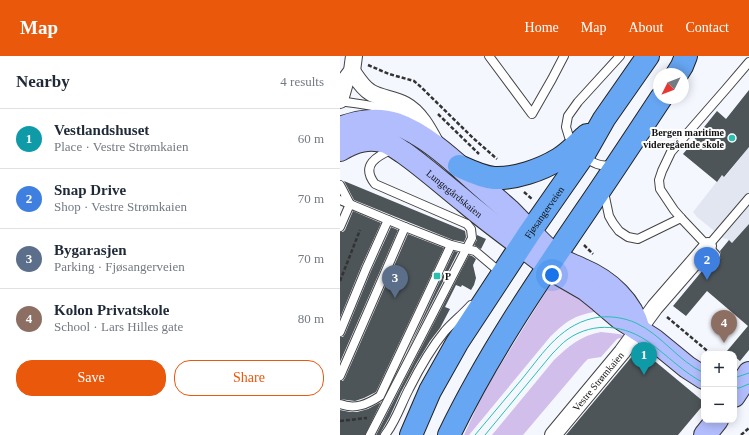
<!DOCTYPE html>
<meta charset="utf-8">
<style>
body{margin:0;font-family:"Times New Roman",serif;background:#f2f2f3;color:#1f2937}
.controls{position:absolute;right:12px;bottom:12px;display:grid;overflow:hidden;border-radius:8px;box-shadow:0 2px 10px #0003}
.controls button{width:36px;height:36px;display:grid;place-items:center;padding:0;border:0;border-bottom:1px solid #e0e1e3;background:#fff;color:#1f2937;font:20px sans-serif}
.compass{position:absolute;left:313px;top:12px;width:36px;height:36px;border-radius:50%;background:#fff;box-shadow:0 2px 10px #0003;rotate:228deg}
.you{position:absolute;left:212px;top:219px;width:14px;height:14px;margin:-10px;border:3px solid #fff;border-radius:50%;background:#1a73e8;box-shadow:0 0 0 6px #1a73e833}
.badge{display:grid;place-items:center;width:26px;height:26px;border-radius:50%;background:#ea580c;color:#fff;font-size:13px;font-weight:700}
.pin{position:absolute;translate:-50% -33px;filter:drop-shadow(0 1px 2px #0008)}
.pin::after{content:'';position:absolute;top:21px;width:14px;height:12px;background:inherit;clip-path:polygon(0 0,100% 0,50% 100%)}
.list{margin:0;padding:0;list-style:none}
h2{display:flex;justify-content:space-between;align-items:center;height:52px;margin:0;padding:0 16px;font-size:17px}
h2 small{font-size:13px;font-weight:400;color:#747a83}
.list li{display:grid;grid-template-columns:26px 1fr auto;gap:12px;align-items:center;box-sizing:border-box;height:60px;padding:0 16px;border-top:1px solid #e0e1e3}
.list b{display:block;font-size:15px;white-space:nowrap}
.list p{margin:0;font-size:13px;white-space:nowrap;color:#747a83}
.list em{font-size:13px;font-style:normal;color:#747a83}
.actions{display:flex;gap:8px;padding:12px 16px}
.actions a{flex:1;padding:9px 0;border:1px solid #ea580c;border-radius:16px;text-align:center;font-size:14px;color:#ea580c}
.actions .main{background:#ea580c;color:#fff}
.map{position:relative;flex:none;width:409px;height:379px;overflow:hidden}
header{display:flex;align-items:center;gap:24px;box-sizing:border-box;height:56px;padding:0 20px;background:#ea580c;color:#fff}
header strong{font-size:19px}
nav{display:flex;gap:22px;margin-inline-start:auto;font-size:14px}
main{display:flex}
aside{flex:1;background:#fff}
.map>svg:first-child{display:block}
</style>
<header>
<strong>Map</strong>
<nav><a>Home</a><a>Map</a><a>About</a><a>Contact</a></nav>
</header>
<main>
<aside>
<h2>Nearby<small>4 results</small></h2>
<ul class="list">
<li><span class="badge" style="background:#0f9aa8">1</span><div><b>Vestlandshuset</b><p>Place · Vestre Strømkaien</p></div><em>60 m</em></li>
<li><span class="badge" style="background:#3f7fe0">2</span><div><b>Snap Drive</b><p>Shop · Vestre Strømkaien</p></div><em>70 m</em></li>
<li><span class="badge" style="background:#5c6f8a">3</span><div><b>Bygarasjen</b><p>Parking · Fjøsangerveien</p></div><em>70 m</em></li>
<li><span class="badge" style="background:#8d6e63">4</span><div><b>Kolon Privatskole</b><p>School · Lars Hilles gate</p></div><em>80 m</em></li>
</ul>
<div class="actions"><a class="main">Save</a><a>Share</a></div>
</aside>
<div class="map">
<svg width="409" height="379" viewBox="0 0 409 379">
<rect width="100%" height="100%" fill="#f5f7ff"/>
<g fill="#d1beea">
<path d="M212,226L261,255C237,258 227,264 210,281L129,379H124L141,342L153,321Z"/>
<path d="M261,276L279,278L287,280L284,284L280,282L277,283L261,301L248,303L244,307L183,379H152L214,304C229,290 240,280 261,276Z"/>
</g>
<path fill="#e2e6f0" d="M409,91V168L392,187L387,183L383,182L357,161L353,156L382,119L385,121Z"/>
<g fill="#4d5559">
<path d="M409,34V91L384,121L382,119L377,126L343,98L348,92V91L377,55L386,63Z"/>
<path d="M4,125L125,175L126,181L124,186L113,184L14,144Z"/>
<path d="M13,155L41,167L21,211L0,262V176H3L5,174Z"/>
<path d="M409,168V294L400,305L394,300V298H391L387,295L408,270L367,235L346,260L333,250L372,203L377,204L380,203L381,198L380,195L389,184L392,187Z"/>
<path d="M51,171L58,174L0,306V281H3L5,278L31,215Z"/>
<path d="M68,178L104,192L36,336L24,342L15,345L7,344L0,343V325H3L5,322Z"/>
<path d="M137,179L146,183L141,193L134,189L137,184Z"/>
<path d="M114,195L118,196L67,296Z"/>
<path d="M129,199L132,200L136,203L133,209L136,222L134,229L131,234L122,229L121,231L116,229L105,251L110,253L100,272L90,285L76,308L61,336L50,360L41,376L40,379H36Z"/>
<path d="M299,292L364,346V348L338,379H226Z"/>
<path d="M41,346L25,379H0V354L10,356H17L28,353Z"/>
</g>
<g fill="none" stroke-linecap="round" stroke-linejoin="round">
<defs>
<g id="service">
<path d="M149,0L192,58L212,23L224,0"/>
<path d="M0,45C24,49 54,51 75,64"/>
<path d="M235,90L229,81L226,71L228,60L238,46L280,0"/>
<path d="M243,100C253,107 261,112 273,108"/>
<path d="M0,129L10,148"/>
<path d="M264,136L269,160L273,167L279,175L288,181L298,183L341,162"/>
<path d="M0,144L65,171L111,189L135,195L161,217"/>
<path d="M0,171L10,148"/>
<path d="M368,190L409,142"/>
<path d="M376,199L341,162L334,154L320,133L319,124L322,115L331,96L386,33L409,6"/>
<path d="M0,276L26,213L48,164"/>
<path d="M0,320L65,171"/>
<path d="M0,348C15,354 28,348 40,340L111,189"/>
<path d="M30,379L132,182L131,173L127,168L35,128C20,109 37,100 53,93"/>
<path d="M45,379C56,365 61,348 69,333C79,313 91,292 105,275C113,266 123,258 131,249"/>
</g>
<g id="minor">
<path d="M12,15C17,22 22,31 30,36C39,42 54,43 65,49C80,57 89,75 97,90"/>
<path d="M0,44L6,23L12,15L14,0"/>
<path id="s1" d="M213,379L282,296L315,251L368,190"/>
</g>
<g id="secondary">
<path d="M0,72C17,65 38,62 56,68C82,77 108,100 128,118C141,130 155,142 169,154C184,169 198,185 214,199C222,206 233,209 243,214C269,225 292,246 299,274"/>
<path id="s2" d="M0,94C15,85 29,81 46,86C53,89 59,94 64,97C85,112 104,129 124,145C151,168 180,188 208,210L219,218L245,233L260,245L280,262L314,284L347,311L364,322"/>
<path d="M394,340L409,317"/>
<path d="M365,379L377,364"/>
</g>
<g id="trunk">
<path d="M337,18L342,10L346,0"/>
<path d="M119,110C130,115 142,121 154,122C175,123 201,114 219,103C229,97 238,87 247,79"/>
<path id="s3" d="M71,379L90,335L117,287L190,176L243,100L264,63L308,0"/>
<path d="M109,379C147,300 196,228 245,156C271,118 296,80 321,42"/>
</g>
</defs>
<use href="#service" stroke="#444" stroke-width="10"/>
<use href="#minor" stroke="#444" stroke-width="18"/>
<use href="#secondary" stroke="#333" stroke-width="24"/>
<use href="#trunk" stroke="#222" stroke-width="24"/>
<g stroke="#333" stroke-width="2.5" stroke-dasharray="4 2" stroke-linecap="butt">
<path d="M28,9L49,18L74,25L81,31L133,82L157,103"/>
<path d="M98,58L139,98"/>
<path d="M184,136L192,143"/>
<path d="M244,189L253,198"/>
<path d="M0,225L20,174"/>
<path d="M327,261L371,298"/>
<path d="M0,365L27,362"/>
<path d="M401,379L409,372"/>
</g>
<use href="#service" stroke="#fff" stroke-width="8"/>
<use href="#minor" stroke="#fff" stroke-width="16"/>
<use href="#secondary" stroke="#b1bdfd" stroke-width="22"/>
<use href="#trunk" stroke="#67a6f3" stroke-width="22"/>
<g stroke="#2abfb1" stroke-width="1">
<path d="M394,322L409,317"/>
<path d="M394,332H399L409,328"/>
<path d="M135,379C151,360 166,342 182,323C204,296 222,266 260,261C272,260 285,262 296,267C322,279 338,305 364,317"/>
<path d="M145,379L212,298C217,293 222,287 228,283C254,265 286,269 310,287C328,300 344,317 364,327"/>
</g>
</g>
<g fill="#2abfb1" stroke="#fff" stroke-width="1.5">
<circle cx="392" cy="82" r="4"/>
<rect x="93" y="216" width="8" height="8" rx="2"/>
</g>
<g text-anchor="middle" stroke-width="4" stroke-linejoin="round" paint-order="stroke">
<g font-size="10" font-weight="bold" fill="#111" stroke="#fff" text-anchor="end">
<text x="384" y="80">Bergen maritime<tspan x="384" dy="12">videregående skole</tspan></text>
<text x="105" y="224" text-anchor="start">P</text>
</g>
<g font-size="10" fill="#111" stroke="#fff">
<text dy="4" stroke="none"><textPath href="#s2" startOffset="134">Lungegårdskaien</textPath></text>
<text dy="4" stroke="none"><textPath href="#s3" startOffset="260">Fjøsangerveien</textPath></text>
<text dy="4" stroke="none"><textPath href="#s1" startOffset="70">Vestre Strømkaien</textPath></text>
</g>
</g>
</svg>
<div class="controls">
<button>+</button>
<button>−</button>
</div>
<svg class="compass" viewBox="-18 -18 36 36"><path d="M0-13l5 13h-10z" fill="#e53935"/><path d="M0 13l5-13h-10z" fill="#747a83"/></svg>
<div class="you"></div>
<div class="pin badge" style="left:304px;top:319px;background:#0f9aa8">1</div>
<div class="pin badge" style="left:367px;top:224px;background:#3f7fe0">2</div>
<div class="pin badge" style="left:55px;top:242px;background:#5c6f8a">3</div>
<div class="pin badge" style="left:384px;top:287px;background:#8d6e63">4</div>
</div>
</main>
